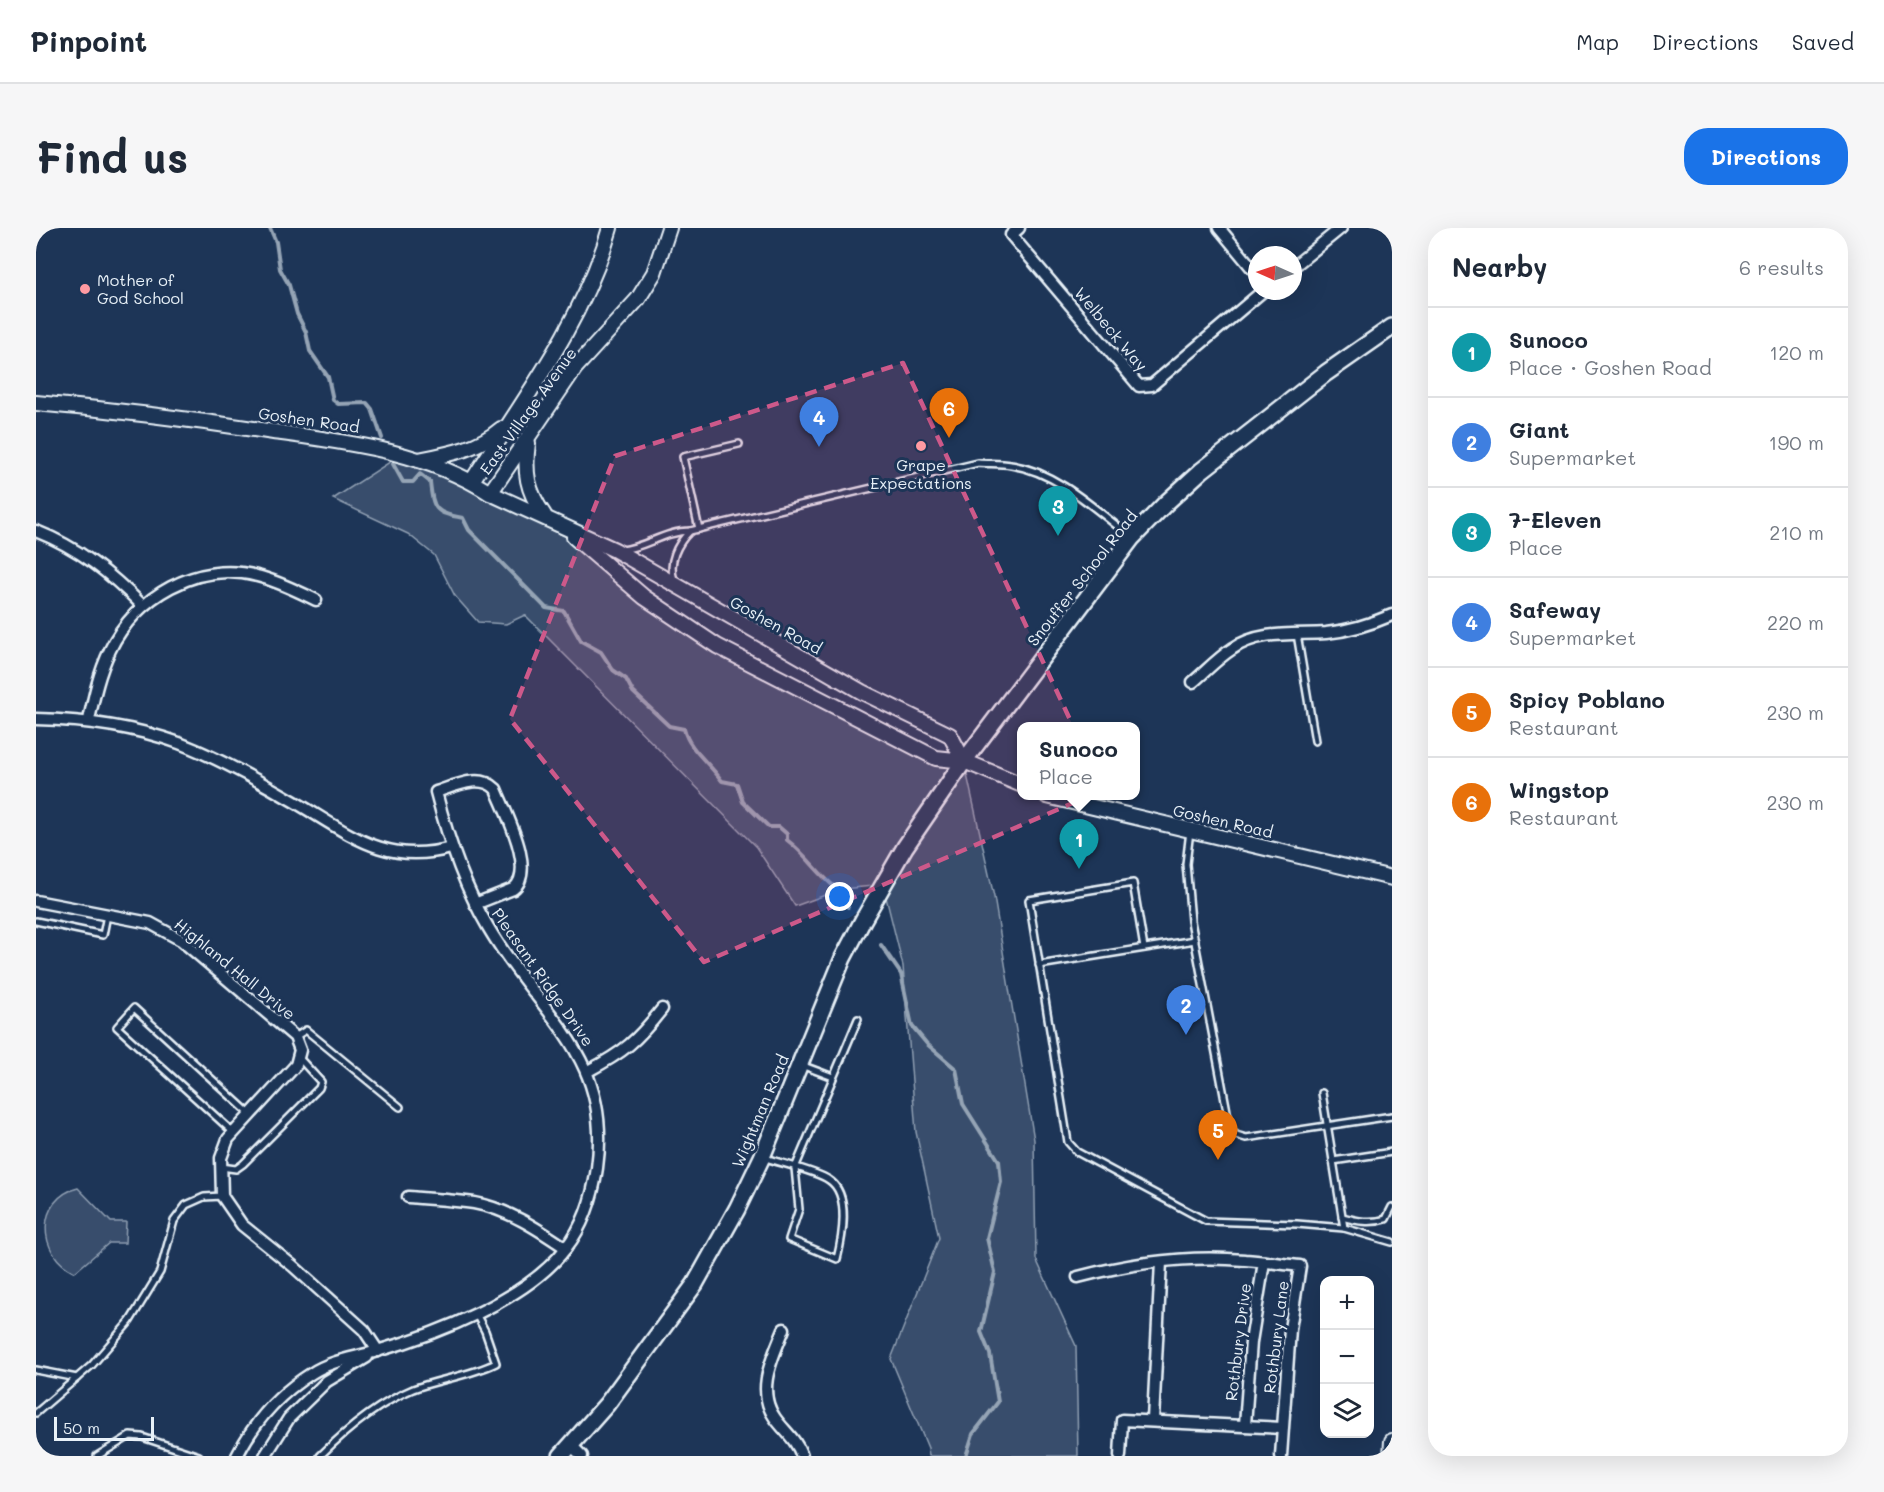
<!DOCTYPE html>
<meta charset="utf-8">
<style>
body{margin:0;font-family:Mali,sans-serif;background:#f6f6f7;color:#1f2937}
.controls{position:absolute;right:18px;bottom:18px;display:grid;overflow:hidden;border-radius:12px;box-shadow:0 6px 24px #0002}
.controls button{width:54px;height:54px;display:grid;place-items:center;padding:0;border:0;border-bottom:2px solid #e0e1e3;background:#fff;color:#1f2937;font:30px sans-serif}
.compass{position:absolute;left:1212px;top:18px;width:54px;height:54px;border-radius:50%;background:#fff;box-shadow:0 6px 24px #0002;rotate:273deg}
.scale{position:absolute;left:18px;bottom:15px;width:100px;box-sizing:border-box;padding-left:6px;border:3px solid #e8f1f8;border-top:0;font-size:16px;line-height:21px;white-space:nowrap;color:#e8f1f8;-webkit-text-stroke:4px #1d3557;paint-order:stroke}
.you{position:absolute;left:804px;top:669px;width:21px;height:21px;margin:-15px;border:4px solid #fff;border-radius:50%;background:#1a73e8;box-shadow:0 0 0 9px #1a73e833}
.badge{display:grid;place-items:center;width:39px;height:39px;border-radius:50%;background:#1a73e8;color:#fff;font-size:20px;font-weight:700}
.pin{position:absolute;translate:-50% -50px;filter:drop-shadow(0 2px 3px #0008)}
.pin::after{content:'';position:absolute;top:32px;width:21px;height:18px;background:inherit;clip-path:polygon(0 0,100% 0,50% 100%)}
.popup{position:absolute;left:981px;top:494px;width:123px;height:78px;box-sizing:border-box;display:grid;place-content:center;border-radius:12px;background:#fff;filter:drop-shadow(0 2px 4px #0005);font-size:20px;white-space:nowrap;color:#747a83}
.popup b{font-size:22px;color:#1f2937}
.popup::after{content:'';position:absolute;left:50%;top:100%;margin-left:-12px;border:12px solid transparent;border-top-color:#fff}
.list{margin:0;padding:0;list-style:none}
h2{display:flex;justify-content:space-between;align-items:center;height:78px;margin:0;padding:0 24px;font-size:26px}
h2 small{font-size:20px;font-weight:400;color:#747a83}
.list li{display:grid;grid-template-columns:39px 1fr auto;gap:18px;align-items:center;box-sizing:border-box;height:90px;padding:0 24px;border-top:2px solid #e0e1e3}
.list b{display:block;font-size:22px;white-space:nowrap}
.list p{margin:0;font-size:20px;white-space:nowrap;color:#747a83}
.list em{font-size:20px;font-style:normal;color:#747a83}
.icon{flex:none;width:33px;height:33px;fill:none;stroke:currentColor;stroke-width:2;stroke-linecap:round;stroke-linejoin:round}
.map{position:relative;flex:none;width:1356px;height:1228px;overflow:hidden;border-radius:24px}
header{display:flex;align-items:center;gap:36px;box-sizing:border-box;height:84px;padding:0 30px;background:#fff;border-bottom:2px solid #e0e1e3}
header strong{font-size:28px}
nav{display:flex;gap:33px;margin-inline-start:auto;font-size:21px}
.intro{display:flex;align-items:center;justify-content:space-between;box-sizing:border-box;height:144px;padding:0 36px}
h1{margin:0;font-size:42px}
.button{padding:15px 27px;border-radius:24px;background:#1a73e8;color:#fff;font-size:21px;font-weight:700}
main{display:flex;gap:36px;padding:0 36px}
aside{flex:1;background:#fff;border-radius:24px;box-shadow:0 6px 24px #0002}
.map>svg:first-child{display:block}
</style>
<header>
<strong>Pinpoint</strong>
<nav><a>Map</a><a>Directions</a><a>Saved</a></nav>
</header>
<div class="intro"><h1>Find us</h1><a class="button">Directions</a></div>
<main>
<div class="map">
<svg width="1356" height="1228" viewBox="0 0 1356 1228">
<rect width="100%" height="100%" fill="#1d3557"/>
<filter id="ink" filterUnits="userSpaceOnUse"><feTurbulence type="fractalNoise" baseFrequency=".0167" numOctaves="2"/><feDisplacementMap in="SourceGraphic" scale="12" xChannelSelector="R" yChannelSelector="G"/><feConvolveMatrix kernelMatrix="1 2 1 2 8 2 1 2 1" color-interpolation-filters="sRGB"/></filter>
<g filter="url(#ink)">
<g fill="#374d6c" stroke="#909fb2" stroke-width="1.5">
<path d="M366,226L509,289L608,369L846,504L928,533L958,669L998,912L1000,1031L1040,1118L1042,1228H893L892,1220L855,1131L903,1010L880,904L867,738L847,657L806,661L759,678L720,619L489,387L470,396L442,394L419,368L398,327L372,306L297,271Z"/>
<path d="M42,960L75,994H90L89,1015H73L39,1044C0,1027 0,970 42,960Z"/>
</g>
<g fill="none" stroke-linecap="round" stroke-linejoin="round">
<g stroke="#95a4b5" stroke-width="4">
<path d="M234,0L240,14L244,41L253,57L261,86L270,104L274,123L292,149L297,172L302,176L331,175L336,181L346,210"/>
<path d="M357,236L367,254H377L384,246L394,254C397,282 399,285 427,290L433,302L510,380L528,383L545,413L565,424L577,442L590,451L597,464L633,498L648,501C653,522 674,535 686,553L701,556L707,574L733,599H743L751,606V612C770,626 781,645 800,660"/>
<path d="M806,669L812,679"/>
<path d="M845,717L865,746L876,798L891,816L920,841L927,876L963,933L965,954L951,1010L959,1044L945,1104L954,1126L962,1174L937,1206L930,1228"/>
</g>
<defs>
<g id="service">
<path d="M663,301L647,229L703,216"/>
<path d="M586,322C610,319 629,303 654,303L942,235C952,236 964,235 975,237C1021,244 1059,281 1095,309"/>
<path d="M638,352C632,334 641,316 654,303"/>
<path d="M1261,406L1279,513"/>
<path d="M1154,603L1150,636L1155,693L1194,899L1200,907L1210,910L1356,888"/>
<path d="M0,693L67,707L71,687"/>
<path d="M1108,720L1097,655L993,672L1032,914L1041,924L1170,993L1261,996L1308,1000"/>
<path d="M1003,737L1159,712"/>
<path d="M259,809L270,802L364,879"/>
<path d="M765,837L797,849"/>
<path d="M1286,865L1308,1000L1356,1014"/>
<path d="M198,905L81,799L98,780L214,886"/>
<path d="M727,929C743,935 781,943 793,952C815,966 806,1011 801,1031L753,1011L763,981L759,940L822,791"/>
<path d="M1297,933L1356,924"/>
<path d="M185,939L200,941L207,936L283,860L285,854L263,830"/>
<path d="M1306,989C1321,993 1335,996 1350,991L1356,979"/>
<path d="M0,1142L41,1150"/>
<path d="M0,1185L56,1137L94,1093L124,1044L138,993L150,977L168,969L186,968"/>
<path d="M61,1228L94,1208L106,1209L163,1228"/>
<path d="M284,1228C311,1201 341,1176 377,1161C404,1151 433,1148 460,1135L449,1103L440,1086"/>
</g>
<g id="minor">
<path d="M983,0L975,7L1103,158L1116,157L1227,63"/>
<path d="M1183,0L1221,46"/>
<path d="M1257,39L1305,0"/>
<path d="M0,303C43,320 74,345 107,378"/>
<path d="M1157,454C1170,443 1182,430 1196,421C1223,402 1258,407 1290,405C1312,403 1335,396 1356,387"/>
<path d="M0,491C49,492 96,498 143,515C180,529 218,550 252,570C309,602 346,639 415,620"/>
<path d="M53,492C58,468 63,445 74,422C99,369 162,332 221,348C242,353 261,363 280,372"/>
<path d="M0,673L114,695L145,712L259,809L264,822L260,837L192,911L185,930L186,968L206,997L257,1038L328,1102L342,1123"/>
<path d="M552,843C588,824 601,813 626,781"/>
<path d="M372,969C394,971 417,972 438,975C472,981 502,1001 530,1020"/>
<path d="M1042,1049C1095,1035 1153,1027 1209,1032C1227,1033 1246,1036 1264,1038L1254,1101L1245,1228"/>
<path d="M748,1101C737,1129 719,1162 739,1190C749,1204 760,1211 766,1228"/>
<path d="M1117,1192L1125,1034"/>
<path d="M1209,1197L1215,1114L1228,1034"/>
<path d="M536,1218L546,1228"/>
<path d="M201,1228C218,1194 244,1165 276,1145C296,1132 319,1130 341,1123C401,1106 492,1071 530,1020C548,997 557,968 561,940C577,826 502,786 452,699C427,657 412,611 400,564C419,558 444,545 460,561C469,584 501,643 477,661L439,676"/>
<path d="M229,1228L253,1190L291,1153L331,1129"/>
<path d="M1084,1228L1086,1192L1246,1200"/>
</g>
<g id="tertiary">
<path d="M0,175C78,182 154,191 231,203C308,214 387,222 454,265L579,322L826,464L914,507L928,533"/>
<path d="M492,215C488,244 491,263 508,287"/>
<path d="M383,232C413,226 442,221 465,201"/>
<path d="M436,253C487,173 548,92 574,0"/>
<path d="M454,265L539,140L602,71L618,45L633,0"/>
<path d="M538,309L608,369L681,418L900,530L928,533L986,557"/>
<path d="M1011,568L1356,650"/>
<path d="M1355,1228L1356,1213"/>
</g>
<path id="secondary" d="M525,1228L571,1176L659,1056L701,981L726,929L807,730L827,692L869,619L928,533L1096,310L1130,275L1165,243L1290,145L1356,99"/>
</defs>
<use href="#service" stroke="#e8f1f8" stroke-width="10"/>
<use href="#minor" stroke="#e8f1f8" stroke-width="15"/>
<use href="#tertiary" stroke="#e8f1f8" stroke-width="18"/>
<use href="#secondary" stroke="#e8f1f8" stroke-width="20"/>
<use href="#service" stroke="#1d3557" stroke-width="5"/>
<use href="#minor" stroke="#1d3557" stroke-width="10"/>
<use href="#tertiary" stroke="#1d3557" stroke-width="14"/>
<use href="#secondary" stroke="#1d3557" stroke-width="15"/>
</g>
</g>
<path fill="#cd598a" fill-opacity="0.2" stroke="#cd598a" stroke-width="4.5" stroke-dasharray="12 8" stroke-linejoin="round" d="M867,135L1067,562L668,734L474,491L579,228Z"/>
<g fill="#ff9aa2" stroke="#1d3557" stroke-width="2">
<circle cx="49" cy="61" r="6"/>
<circle cx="885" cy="218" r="6"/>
</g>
<g text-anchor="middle" stroke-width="6" stroke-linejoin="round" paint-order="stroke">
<g font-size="16" fill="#e8f1f8" stroke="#1d3557" text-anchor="start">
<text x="61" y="58">Mother of<tspan x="61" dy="18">God School</tspan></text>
<text x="885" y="243" text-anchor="middle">Grape<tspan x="885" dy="18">Expectations</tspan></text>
</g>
<g font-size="16" fill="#e8f1f8" stroke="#1d3557">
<text transform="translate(1075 101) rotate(50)" y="6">Welbeck Way</text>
<text transform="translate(492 183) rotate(-54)" y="6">East Village Avenue</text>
<text transform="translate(273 192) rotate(8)" y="6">Goshen Road</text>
<text transform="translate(1046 350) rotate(-52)" y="6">Snouffer School Road</text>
<text transform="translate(740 397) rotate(29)" y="6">Goshen Road</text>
<text transform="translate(1187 593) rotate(13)" y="6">Goshen Road</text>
<text transform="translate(199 741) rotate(39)" y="6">Highland Hall Drive</text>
<text transform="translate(507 749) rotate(55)" y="6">Pleasant Ridge Drive</text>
<text transform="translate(724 883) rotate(-67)" y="6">Wightman Road</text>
<text transform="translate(1240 1109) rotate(-83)" y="6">Rothbury Lane</text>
<text transform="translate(1202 1114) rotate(-83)" y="6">Rothbury Drive</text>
</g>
</g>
</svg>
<div class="controls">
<button>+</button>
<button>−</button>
<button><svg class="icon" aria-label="layers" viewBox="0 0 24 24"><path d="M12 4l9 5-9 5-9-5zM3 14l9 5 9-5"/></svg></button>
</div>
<svg class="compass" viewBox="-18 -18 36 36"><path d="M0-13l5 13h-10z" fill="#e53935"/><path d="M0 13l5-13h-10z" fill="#747a83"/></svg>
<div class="scale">50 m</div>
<div class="you"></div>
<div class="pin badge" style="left:1043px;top:641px;background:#0f9aa8">1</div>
<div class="popup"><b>Sunoco</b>Place</div>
<div class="pin badge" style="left:1150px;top:807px;background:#3f7fe0">2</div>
<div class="pin badge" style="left:1022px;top:308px;background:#0f9aa8">3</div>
<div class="pin badge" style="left:783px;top:219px;background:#3f7fe0">4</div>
<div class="pin badge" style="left:1182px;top:932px;background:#e8710a">5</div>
<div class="pin badge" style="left:913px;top:210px;background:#e8710a">6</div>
</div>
<aside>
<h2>Nearby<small>6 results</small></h2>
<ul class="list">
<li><span class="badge" style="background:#0f9aa8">1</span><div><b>Sunoco</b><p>Place · Goshen Road</p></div><em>120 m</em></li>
<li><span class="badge" style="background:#3f7fe0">2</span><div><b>Giant</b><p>Supermarket</p></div><em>190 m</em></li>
<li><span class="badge" style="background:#0f9aa8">3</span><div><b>7-Eleven</b><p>Place</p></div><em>210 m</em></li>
<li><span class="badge" style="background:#3f7fe0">4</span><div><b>Safeway</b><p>Supermarket</p></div><em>220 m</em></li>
<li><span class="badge" style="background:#e8710a">5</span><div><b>Spicy Poblano</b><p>Restaurant</p></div><em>230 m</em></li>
<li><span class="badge" style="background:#e8710a">6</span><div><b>Wingstop</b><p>Restaurant</p></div><em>230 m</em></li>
</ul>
</aside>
</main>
